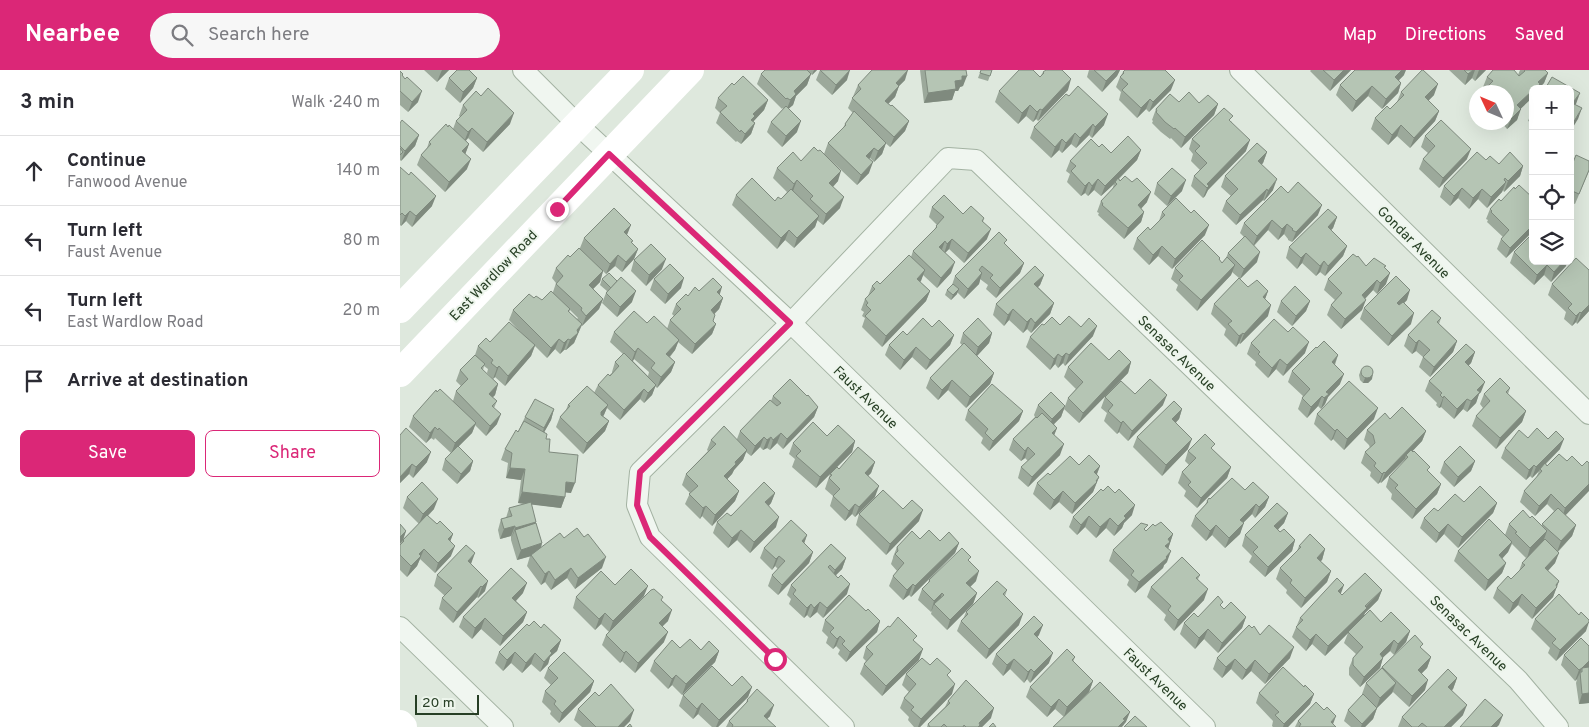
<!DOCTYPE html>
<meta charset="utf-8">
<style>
body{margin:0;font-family:Overpass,sans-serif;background:#f7f7f7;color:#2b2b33}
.controls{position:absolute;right:15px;top:15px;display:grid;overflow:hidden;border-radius:8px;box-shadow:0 5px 20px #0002}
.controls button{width:45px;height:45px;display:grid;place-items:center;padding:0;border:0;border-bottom:1px solid #e1e1e2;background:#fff;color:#2b2b33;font:25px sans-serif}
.compass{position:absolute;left:1069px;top:15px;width:45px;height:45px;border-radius:50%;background:#fff;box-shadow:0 5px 20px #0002;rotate:314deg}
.scale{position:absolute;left:15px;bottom:12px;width:64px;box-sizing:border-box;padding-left:5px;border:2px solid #273f25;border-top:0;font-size:14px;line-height:18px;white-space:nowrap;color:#273f25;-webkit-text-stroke:4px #edf5ec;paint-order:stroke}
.stop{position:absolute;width:15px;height:15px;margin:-11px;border:4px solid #db2777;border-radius:50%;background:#fff}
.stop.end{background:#db2777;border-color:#fff;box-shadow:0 1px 5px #0008}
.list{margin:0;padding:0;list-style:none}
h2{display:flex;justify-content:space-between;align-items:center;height:65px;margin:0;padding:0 20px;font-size:21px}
h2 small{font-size:16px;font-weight:400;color:#7c7c81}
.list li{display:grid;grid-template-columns:32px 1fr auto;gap:15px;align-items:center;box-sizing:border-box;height:70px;padding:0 20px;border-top:1px solid #e1e1e2}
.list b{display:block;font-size:19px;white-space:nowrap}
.list p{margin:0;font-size:16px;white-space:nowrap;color:#7c7c81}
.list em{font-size:16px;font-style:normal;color:#7c7c81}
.actions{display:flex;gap:10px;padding:15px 20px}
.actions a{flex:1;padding:11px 0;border:1px solid #db2777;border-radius:8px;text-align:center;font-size:18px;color:#db2777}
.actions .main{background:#db2777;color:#fff}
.icon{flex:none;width:28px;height:28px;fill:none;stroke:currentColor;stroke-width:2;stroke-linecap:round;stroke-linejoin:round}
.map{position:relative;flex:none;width:1189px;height:657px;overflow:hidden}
header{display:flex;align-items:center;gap:30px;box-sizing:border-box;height:70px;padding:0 25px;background:#db2777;color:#fff}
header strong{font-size:24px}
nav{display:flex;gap:28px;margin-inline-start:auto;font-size:18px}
.search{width:350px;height:45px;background:#f7f7f7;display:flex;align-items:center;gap:12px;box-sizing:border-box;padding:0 18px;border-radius:28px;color:#7c7c81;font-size:19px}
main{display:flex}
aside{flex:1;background:#fff}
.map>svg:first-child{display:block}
</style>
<header>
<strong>Nearbee</strong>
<div class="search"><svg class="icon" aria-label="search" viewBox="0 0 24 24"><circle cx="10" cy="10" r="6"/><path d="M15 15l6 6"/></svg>Search here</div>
<nav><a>Map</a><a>Directions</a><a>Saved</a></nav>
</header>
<main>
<aside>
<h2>3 min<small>Walk · 240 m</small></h2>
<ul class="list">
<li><svg class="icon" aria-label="ahead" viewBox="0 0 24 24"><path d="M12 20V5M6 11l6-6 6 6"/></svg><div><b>Continue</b><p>Fanwood Avenue</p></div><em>140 m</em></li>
<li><svg class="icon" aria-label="left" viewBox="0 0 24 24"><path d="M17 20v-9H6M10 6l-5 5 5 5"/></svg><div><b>Turn left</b><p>Faust Avenue</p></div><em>80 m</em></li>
<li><svg class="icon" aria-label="left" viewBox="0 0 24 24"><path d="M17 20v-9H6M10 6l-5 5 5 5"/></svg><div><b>Turn left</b><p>East Wardlow Road</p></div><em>20 m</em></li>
<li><svg class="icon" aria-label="arrive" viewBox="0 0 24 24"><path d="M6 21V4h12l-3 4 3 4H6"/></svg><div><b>Arrive at destination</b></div></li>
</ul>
<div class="actions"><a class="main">Save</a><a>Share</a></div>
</aside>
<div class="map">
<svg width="1189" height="657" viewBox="0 0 1189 657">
<rect width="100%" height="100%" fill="#dee8dd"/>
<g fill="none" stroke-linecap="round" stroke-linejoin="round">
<defs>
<g id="minor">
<path d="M123,0L177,54L391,253L805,657"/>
<path d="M840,0L1189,344"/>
<path d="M0,557L103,657"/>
<path d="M444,657L250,467L237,435L240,402L391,253L548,88L576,90L1118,610L1158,657"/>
</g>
</defs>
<use href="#minor" stroke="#a3b2a2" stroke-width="22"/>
<use href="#minor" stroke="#f0f6f0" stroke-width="20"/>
<g stroke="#fff" stroke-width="28">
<path d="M0,239L230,0"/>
<path d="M0,303L290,0"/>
<path d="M0,654L3,657"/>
</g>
</g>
<g fill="#9ca99b" fill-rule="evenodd">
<path d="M24,0H49L37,12Z"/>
<path d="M365,0H417L412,5L411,4L407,15L396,26L393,35L388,39L397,62L382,77L367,62L371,52L384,38H383L382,39L357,14L361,4Z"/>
<path d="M420,0L447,10L432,25L416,10Z"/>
<path d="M520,0H566L563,16L560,17L558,21H555L552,30L524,33Z"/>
<path d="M581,0H592L588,11L578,8Z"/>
<path d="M689,0H720L717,6L702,22L687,7Z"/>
<path d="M911,0H951L930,21L910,1Z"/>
<path d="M1049,0H1086L1075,11L1072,8L1065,15Z"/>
<path d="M1120,0H1145L1148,3L1144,13L1138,19H1133V27L1120,39L1117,50L1107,59L1101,52H1106V22H1083L1085,19L1083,17L1087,7L1118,5Z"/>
<path d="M0,1L18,32L8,42L0,35Z"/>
<path d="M643,2L668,20L638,51L636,49L633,52L626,46L618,54L595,32L599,21L640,7Z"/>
<path d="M723,2L768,3L771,20L749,42L746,39L737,48L719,30L721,22L716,17L720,7Z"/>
<path d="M1004,5L999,10L1001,13L998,23L982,39L968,26L952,42L936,25L940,15Z"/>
<path d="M49,8H77L73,18L60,33L45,19Z"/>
<path d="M505,10L499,16L495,27L488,34L509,51L505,61L490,77L482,70L486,73L482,84L474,92L470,88L469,89V103L457,115L424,84L428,73L443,58L445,54L453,43L448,38L458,15Z"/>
<path d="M334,15L368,30L364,40L353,51L355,53L351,64L341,74L337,71L336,72L316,53L320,43L315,38L318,28Z"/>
<path d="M1001,22L1034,25L1028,31L1039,41L1035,51L1010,78L997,66L988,75L971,59L975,48L990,39L997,32Z"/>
<path d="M666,24L704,55L692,68L689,65L676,78L671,74L662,83L659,80L651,88L630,68L634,57Z"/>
<path d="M779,32L818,34L814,45L781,78L771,68L770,69L761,62L752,53L753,51L752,50L756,39Z"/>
<path d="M63,35L110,54L83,82L68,68L66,71L69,74L65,84L67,99L45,122L17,95L21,85L27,78L29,72L48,57L53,59L56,51L60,47L59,46Z"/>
<path d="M1133,39V53L1128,51Z"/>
<path d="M831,51L846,81L808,120L805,126L803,128L791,116L794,106L800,100L791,91L793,84L789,79L792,69Z"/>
<path d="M0,53L19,65L15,76L1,91L0,90Z"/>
<path d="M1025,66L1067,89L1039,118L1019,99L1023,89L1028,83L1021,77Z"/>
<path d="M699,77L711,83L741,80L737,90L719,109L747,132L741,139L744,142L741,152L724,169L698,145L699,143L697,142L701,131L712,120L714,114L701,126L694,120L688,126L685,123L681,126L667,112L670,104L666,101L670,91Z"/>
<path d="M867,82L863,93L861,95L873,120L864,131L863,130L836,155L822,141L826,131L831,126L821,117L825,106Z"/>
<path d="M1086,90L1099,94L1123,96L1120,106L1104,122L1103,120L1102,122L1087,138L1078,129L1069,139L1058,128L1050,136L1040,127L1044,116Z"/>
<path d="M401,91L438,111L433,117L440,138L423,155L417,150L415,157L394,178L385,170L377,179L332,135L336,125L375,131L381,129L387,122L373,108L377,98Z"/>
<path d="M1189,91V101L1175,134L1170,132V100Z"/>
<path d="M0,97L32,136L12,157L6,151L1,156L0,155Z"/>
<path d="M757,113L782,121L767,136L754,124Z"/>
<path d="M888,123L918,145L892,172L888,170V169L884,164L878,170L868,160L854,176L857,192L840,209L848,217L868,221L865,229L868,246L840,274L839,273L836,277L824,265L826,259L811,244L814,234L839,208L832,202L831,205L797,241L776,220L778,215L771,209L775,198L820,188L819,190L822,193L826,188L828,183L844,167L840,163L844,153Z"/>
<path d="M1133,128L1132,134L1133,135V161L1106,188L1097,179L1101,169L1103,167L1087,152L1088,150L1086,149L1090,139L1101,131Z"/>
<path d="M532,137L584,148L583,152L587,169L564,193L549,179L545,183L551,203L537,218L523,205L520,212L530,221L526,231L482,277L462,257L465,248L462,246L464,242L461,240L465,229L468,226L472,216L480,214L511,187L513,181L534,160L537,155L529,147Z"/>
<path d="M762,142L805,165L772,199L758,186L749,195L733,179L737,168L750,160L759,151Z"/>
<path d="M937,147L933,158L931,160L947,176L943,186L925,206L920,202L916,206L902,193L897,199L886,188L889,177Z"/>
<path d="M227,165L232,173L238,179L234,189L222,202L215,196L206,204L203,201L200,212L193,219L203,229L199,239L182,256V255L174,273L166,280H164L160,284L155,279L147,288L135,276L131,286L105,316L95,307L93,309L87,303L88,299L84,296L83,300L98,314L95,325L92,327L97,331L94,338L97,354L86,366L75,355L72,363L58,377L73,391L70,401L57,414L42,400L45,389L51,383L35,368L34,370L31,368L26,373L9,357L13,346L53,331L56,321L61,316L56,311L60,300L75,285L78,276L90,272L126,268L109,250L113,240L134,228L142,230L153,222L156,213L152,208L156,198L170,187L180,178L184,168ZM170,240L178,248L177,249L169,242Z"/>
<path d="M605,175L624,193L620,203L596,228L586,219L588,215L580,209L579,214L564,229L557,222V224L551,230L545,225L547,220L552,215L555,206Z"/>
<path d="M1114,182L1166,196L1151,212L1144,205L1134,215L1110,193Z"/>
<path d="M234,190L262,199L246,216L231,201Z"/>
<path d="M966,196L985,198L986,214L977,224L973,220L965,229L962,240L941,259L927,245L931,235L935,230L924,220L928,209Z"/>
<path d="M644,205L640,215L638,217L654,233L650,244L631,263L627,259L623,263L609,250L604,256L593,245L596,234Z"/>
<path d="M202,209L232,232L217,247L202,233L206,223L207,221L200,215Z"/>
<path d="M254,209L281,218L265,234L250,220Z"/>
<path d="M1152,214L1189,241L1177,254L1176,252L1172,256L1164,249L1166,242L1148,225Z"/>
<path d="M299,221L319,225L323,228L319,239L314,243L313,251L316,254L312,264L292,284L278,272L275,280L270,287L275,292L271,302L257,318L255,316L252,325L244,333L240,329L220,350L207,338L203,346L209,351L205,361L183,384L156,357L160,347L166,340L168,335L194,323L198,315L212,303V302L215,292L223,284L210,272L214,262L247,253L267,259L270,250L274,246L272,244L276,234L288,226ZM234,289L249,302L248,306L233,291Z"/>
<path d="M1007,230L1004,233L1011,254L988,276L960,249L964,238Z"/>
<path d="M881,231H910L906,241L892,256L877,242Z"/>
<path d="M1041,248L1039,254L1057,271L1053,282L1030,307L1019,297L1023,287L1016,281L1012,284L1004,276L1008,265Z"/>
<path d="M644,255H660L681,257L693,266L665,296L663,293L658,298L655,294L650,300L626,277L630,267Z"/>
<path d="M563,263H592L589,273L577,286L594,303L590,314L566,338L548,320L538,330L526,318L530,308L562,275L560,273Z"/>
<path d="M507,265H554L550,275L526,300L512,287L500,300L485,285L489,275Z"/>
<path d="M851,273L905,283L883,306L876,299L868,308L855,295L856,292L847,284Z"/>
<path d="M917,278L938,285L935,295L940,314L928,327L925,334L921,339L918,336L907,348L898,339L902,328L903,326L888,312L892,301Z"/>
<path d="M1075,282L1071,293L1068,296L1081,322L1079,324L1076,333L1067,342L1063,339L1054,349L1041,337L1039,338L1036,335L1037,333L1025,321L1029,311Z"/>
<path d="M709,290L731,292L728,303L679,353L664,339L668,328L676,319L664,307L668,297Z"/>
<path d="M961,300L972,309L968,313H963L960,310L959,305Z"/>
<path d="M1110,318L1108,324L1126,341L1122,352L1096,379L1072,356L1076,346L1083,338L1080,334L1084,324Z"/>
<path d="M735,324L763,335L728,371L719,362L717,364L704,351L707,343L701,338L705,327Z"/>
<path d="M373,326L418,337L414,347L383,379L377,373L370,380L367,378L363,380L360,377L351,386L346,382L343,390L334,400L332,404L327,409L339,421L335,431L312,456L302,446L300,449L285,434L290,423L282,415L286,404L308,381L307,380L311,370L337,369L340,361L371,331Z"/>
<path d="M638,335L665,336L661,347L654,354L657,358L654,365L660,385L628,417L618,408L621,397L628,391L625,388L621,391L609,380L613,369L635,347L634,345Z"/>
<path d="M154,339L151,350L144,362L146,369L149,382L171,423L165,422V427L161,438L131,434L136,452V454L142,473L141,478L164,468L202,498L175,519L167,508L151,520L145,512L141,515L127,496L130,486L117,490L111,470V466L100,469L98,460L101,449L106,448L109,438L125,434L118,433L121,410L106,408L108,393L101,390L105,379L118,362L125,347Z"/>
<path d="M782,339L779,349L776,352L788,379L762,406L733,377L737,367Z"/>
<path d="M568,340L623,341L619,351L589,381L581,373L583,368L565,350Z"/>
<path d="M917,344L974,349L944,380L933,369L931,371L914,354Z"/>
<path d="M990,349L1026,361L1022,371L1012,381L1028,402L1041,414L1037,424L1012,449L991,429L992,424L986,417L989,407L1004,392L1005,389L981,413L980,412L978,414L970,406L971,402L961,393L965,382L970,378L969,375L964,370L967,360Z"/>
<path d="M0,365L27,392L13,408L9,404L0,413Z"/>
<path d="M427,366L455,371L452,382L432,402L439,399L475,392L471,403L468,406L475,427L455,447L452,444L445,451L430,436L433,426L425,419L430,404L416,418L392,397L395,389L389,384L393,373Z"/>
<path d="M1128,368L1148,369L1160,379L1146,394L1147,396L1167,391L1165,445L1176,455L1172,466L1158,482L1155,493L1148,501L1159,511L1153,527L1132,549L1118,535L1109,544L1093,528L1097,518L1111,509L1119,501L1122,493L1126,488L1112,474L1108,482L1102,489L1106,493L1102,503L1085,521L1054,491L1058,481L1112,472L1105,465L1109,454L1130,448L1142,456V454L1154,441L1147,434L1135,446L1120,432L1124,421L1136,408L1139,401L1132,408L1130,406L1126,410L1101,388L1105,378Z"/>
<path d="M813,380L831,397L827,408L797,438L784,426L786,421L778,413L782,402L789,395L785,391L788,381Z"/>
<path d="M1075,391L1071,401L1054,417L1040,403L1044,392Z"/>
<path d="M679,395L700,396L697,404L699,407L693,422L672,444L659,432L650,440L633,424L637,413L650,405Z"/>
<path d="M845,420L869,427L865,437L855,448L852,444L843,453L840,464L825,478L812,465L806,471L791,456L795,446L805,435L807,431Z"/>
<path d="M375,423L371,433L369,436L376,457L350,483L337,470L328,478L313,463L317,452Z"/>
<path d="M7,427L34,439L28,446L37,454L53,464L50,472L51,486L35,503L20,489L17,496L7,507L0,500V475L2,472L0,474V454L6,461L3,469L19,454L3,438Z"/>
<path d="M1064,432L1097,433L1093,443L1058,478L1044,464L1036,473L1020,458L1024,448L1038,441Z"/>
<path d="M503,439L519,451L486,485L456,455L459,444Z"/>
<path d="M888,443L884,453L878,459L880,462L895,470L892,481L865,507L849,492L852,486L842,476L845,465Z"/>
<path d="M732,445L724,453L722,458L714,466L706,458L696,468L685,457L677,465L669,457L673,447Z"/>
<path d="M755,456L773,464L768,479L767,492L764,495L763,498L735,523L727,515L729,510L709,491L713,480L746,461Z"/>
<path d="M407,465L404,474L413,482L409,493L378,525L368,516L372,505L378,499L375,496L372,500L360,488L364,478Z"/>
<path d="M520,469L559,473L555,483L511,527L509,525L503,530L489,516L493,506L497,501L491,494L493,488V487L497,477Z"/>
<path d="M431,474L446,488L442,499L436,505L447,524L423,548L417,542L410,548L407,545L404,548L389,534L391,529L387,525L391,515Z"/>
<path d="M899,476L925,479L922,490L920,491L931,501L927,512L901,538L886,523L887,520L876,509L880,498L897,481Z"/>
<path d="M570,491L576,511L570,517L577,523L573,534L547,560L531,544L532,540L531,542L518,530L522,519L528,513L529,510Z"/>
<path d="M71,494L85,521L78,528L77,527L53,553L39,539L42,528L45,526L34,516L37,505Z"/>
<path d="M800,505L798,509L804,530L774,561L764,550L766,545L747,527L751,517Z"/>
<path d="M215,515L244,526L223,548L262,531L268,551L262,556L264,572L235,603L222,591L220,593L202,575L206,565L209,562L201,554L195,560L173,538L176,527Z"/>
<path d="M607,520L605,526L619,555L586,589L557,561L561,551L564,547L566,542Z"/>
<path d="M982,520L978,530L965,543L963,547L1010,561L1006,572L994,585L990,581L983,587L980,598L960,617L949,605V598L953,588L956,584L944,573L948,563L925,586L912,574L906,581L892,567L900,548L941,524L942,525Z"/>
<path d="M123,523L116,531L127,542L123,552L100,576L81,559L72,569L59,557L63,547Z"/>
<path d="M821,536L824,539L846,547L842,558L818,583L804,569L795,579L780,564L784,553Z"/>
<path d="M466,541L480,551L477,562L446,592L438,584L440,580L436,576L433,579L426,573L428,567L422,561L425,550Z"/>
<path d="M1135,549L1186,561L1156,591L1148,583L1150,578L1131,559Z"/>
<path d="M129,556L141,558L161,570L157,581L150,587L148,594L140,602L131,594L122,603L111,593L103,601L95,593L99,582Z"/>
<path d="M490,557L515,572L519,590L482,626L460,604L464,594L466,591L463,588L466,577Z"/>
<path d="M639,565L637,567L649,593L630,613L627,609L624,613L610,599L603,606L592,594L596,584Z"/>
<path d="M860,565L890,588L865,614L851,601L842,610L831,599L822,608L813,599L817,588Z"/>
<path d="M1189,576V633L1179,634L1176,613L1177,609L1175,611L1161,595L1164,585Z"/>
<path d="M280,578L319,581L315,592L282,625L272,615L268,619L250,601L254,591Z"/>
<path d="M1021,578L1031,587L1027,598L1022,603L1025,620L1009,637L993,622L977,638L973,649L965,657H951L944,651L948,640L963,625L962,624L966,613L982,597Z"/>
<path d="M675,587L673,592L693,611L689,622L664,647L655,639L647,647L626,627L630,617Z"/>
<path d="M530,595L548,607L552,624L520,657H514L508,650L509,647L500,638L504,628L509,622L502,615L506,604Z"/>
<path d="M148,598L194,611L190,622L159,653L150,644L151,641L142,632L145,621L151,615L144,608Z"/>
<path d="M1057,608L1053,619L1052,620L1063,645L1051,657H998L1002,647Z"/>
<path d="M352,617L348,627L318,657H312L298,644L293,649L279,636L283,625Z"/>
<path d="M904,617L914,624L910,634L888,657H873L872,656L873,651L856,633L859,623Z"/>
<path d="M199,626L230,651L224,657H182L174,650L178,639Z"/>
<path d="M347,630L370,646L367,649L376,657H326L329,651L346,633Z"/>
<path d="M548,631L591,648L582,657H527L528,654L545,637Z"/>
<path d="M898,651L933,654L936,657H895Z"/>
</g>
<g fill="#7f8a7e">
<path d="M42,0H49L37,12L41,2Z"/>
<path d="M414,0H417L412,5Z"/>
<path d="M450,0L447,10L432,25L436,15Z"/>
<path d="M508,0L505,10L492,23L496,13Z"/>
<path d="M717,0H720L717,6L702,22L706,11Z"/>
<path d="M944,0H951L930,21L934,10Z"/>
<path d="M1002,0H1006L1004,5L992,17L995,7Z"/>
<path d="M1073,0H1075L1072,8L1065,15L1068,4Z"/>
<path d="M1079,0H1086L1075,11Z"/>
<path d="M1148,3L1144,13L1138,19H1135L1138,12Z"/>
<path d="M411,4L407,15L396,26L393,35L386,41L394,21Z"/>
<path d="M562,6H567L563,16L560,17L558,21H555L552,30L524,33L528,23L555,11Z"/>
<path d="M77,8L73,18L60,33L63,22Z"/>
<path d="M671,9L668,20L638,51L642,40Z"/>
<path d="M775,10L771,20L749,42L753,32Z"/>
<path d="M1001,13L998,23L982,39L986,29Z"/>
<path d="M1038,14L1034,25L1021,38L1025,27Z"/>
<path d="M499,16L495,27L481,41L485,31Z"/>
<path d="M972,16L968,26L952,42L956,31Z"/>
<path d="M1133,20V27L1113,46L1117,35Z"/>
<path d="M22,21L18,32L8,42L12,32Z"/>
<path d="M1180,23L1176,34L1170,41L1174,31Z"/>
<path d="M750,29L746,39L737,48L741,38Z"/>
<path d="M368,30L364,40L353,52L347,60L353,44Z"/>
<path d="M818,34L814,45L781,78L785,67Z"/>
<path d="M630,35L626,46L618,54L622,43Z"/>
<path d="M1182,38L1178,49L1170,62V58Z"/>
<path d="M640,39L636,49L633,52L637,42Z"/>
<path d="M1121,39L1117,50L1107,59L1111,49Z"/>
<path d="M1039,41L1035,51L1010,78L1014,68Z"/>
<path d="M114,43L110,54L83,82L87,72Z"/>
<path d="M708,44L704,55L692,68L695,57Z"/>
<path d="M401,51L397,62L382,77L386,66Z"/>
<path d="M509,51L505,61L490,77L494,67Z"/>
<path d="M355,53L351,64L341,74L345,64Z"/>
<path d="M693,54L689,65L676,78L680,68Z"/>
<path d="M1001,55L997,66L988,75L992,65Z"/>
<path d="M72,58L68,68L64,72L68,62Z"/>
<path d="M675,63L671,74L662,83L666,73Z"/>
<path d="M19,65L15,76L1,91L5,81Z"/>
<path d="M662,69L659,80L651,88L655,77Z"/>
<path d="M850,70L846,81L808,120L805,126L803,128L807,118V114Z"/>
<path d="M486,73L482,84L474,92L478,81Z"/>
<path d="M69,74L65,85L62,81Z"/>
<path d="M474,78L470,88L462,96L466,86Z"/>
<path d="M1071,79L1067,89L1039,118L1043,108Z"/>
<path d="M741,80L737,90L715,112L714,114L701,126L705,116Z"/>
<path d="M867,82L863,93L854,102L858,91Z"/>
<path d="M71,89L67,99L45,122L49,112Z"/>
<path d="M473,92L469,103L457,115L461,105Z"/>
<path d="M1123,96L1120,106L1104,122L1108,111Z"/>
<path d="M441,101L438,111L426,124L429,113Z"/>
<path d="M1105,108L1103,115L1106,112L1102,122L1087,138L1091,127Z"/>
<path d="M698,109L694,120L688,126L692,116Z"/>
<path d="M877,109L873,120L864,131L868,121Z"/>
<path d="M397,110L393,121L390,124L394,114Z"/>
<path d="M786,110L782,121L767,136L771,126Z"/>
<path d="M689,112L685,123L681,126L685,116Z"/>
<path d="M1062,118L1058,128L1050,136L1054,126Z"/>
<path d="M867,119L863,130L836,155L840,145Z"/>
<path d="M1082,119L1078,129L1069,139L1073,128Z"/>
<path d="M751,122L747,132L734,146L738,135Z"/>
<path d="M36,126L32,136L12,157L16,146Z"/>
<path d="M444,127L440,138L423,155L426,144Z"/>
<path d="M922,135L918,145L892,172L896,162Z"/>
<path d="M10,141L6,151L1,156L5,146Z"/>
<path d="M744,142L741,152L724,169L728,158Z"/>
<path d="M419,146L415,157L394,178L397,168Z"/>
<path d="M937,147L933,158L924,168L928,157Z"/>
<path d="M872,150L868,160L853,176L857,166Z"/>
<path d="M887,154L884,164L878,170L882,159Z"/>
<path d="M231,155L227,165L224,162Z"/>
<path d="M809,155L805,165L772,199L775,189Z"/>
<path d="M1133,155V161L1106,188L1110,178Z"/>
<path d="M591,159L587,169L564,193L568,183Z"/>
<path d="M389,160L385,170L377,179L381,168Z"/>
<path d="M552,169L549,179L544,184L547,174Z"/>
<path d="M545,171L541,182L539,177Z"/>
<path d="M762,176L758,186L749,195L753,185Z"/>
<path d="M947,176L943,186L925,206L928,196Z"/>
<path d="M238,179L234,189L222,202L226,192Z"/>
<path d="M860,182L857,192L840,209L844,199Z"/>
<path d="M906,183L902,193L897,199L901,188Z"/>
<path d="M218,185L215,196L206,204L210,194Z"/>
<path d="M266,189L262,199L246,216L249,205Z"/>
<path d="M924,191L920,202L916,206L920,196Z"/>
<path d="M1164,191H1168L1166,196L1151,212L1154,202Z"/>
<path d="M555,192L551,203L537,218L541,208Z"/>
<path d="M624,193L620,203L596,228L600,218Z"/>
<path d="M835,195L831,205L797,241L801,230Z"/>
<path d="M1147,195L1144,205L1134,215L1137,205Z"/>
<path d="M525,200L521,211L513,219L517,209Z"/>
<path d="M203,201L200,212L186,226L189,215Z"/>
<path d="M582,203L579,214L564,229L568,219Z"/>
<path d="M990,203L986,214L977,224L980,213Z"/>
<path d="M644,205L640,215L630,225L634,214Z"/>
<path d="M284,208L281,218L265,234L268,224Z"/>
<path d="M977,210L973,220L958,236L962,225Z"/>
<path d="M322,217L319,227L317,222Z"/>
<path d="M559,219L557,224L551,230L553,225Z"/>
<path d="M1010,220L1007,230L993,244L997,233Z"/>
<path d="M236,221L232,232L217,247L220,237Z"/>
<path d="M530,221L526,231L482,277L486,266Z"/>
<path d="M868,221L864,232L863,227Z"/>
<path d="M323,228L319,239L308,251L311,240Z"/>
<path d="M203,229L199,239L182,256L186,246Z"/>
<path d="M966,230L962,240L941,259L945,249Z"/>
<path d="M910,231L906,241L892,256L896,246Z"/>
<path d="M654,233L650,244L631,263L635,253Z"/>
<path d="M871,235L868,246L840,274L844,264Z"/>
<path d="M1189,235V241L1177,254L1181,243Z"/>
<path d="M613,239L609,250L604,256L608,245Z"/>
<path d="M1180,242L1176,252L1172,256L1176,246Z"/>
<path d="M1014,243L1011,254L988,276L992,266Z"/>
<path d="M631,248L627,259L623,263L627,252Z"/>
<path d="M182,254L174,273L166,280L170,270Z"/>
<path d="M316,254L312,264L292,284L295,274Z"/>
<path d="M697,256L693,266L665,296L669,285Z"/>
<path d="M592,263L589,273L575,288L578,277Z"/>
<path d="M843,263L839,273L836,277L839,266Z"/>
<path d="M554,265L550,275L526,300L530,290Z"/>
<path d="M159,269L155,279L147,288L151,278Z"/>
<path d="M168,269L164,280L160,284L164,273Z"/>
<path d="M279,270L275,280L263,294L266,284Z"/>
<path d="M1019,270L1016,281L1012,284L1016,273Z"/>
<path d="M1057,271L1053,282L1030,307L1034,297Z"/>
<path d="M909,272L905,283L883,306L887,295Z"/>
<path d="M135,275L131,286L105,316L108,306Z"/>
<path d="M516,277L512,287L500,300L504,290Z"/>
<path d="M238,278L234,289L231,293L235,282Z"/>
<path d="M1075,282L1071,293L1061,303L1065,292Z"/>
<path d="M666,283L663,293L658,298L662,287Z"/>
<path d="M658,284L655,294L650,300L654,289Z"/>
<path d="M938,285L934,295L932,292Z"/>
<path d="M880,289L876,299L868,308L872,298Z"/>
<path d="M275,292L271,302L257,318L261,307Z"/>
<path d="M731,292L728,303L679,353L683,343Z"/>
<path d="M99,296L95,307L93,309L97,298Z"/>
<path d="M594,303L590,314L566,338L570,327Z"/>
<path d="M944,304L940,314L928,327L925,334L921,339L926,322Z"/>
<path d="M973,304L972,309L968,313H963L965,308Z"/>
<path d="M552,310L548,320L538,330L542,320Z"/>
<path d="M1085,312L1081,322L1079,324L1076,333L1067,342L1071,331L1077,320Z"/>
<path d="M98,314L95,325L86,335L89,324Z"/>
<path d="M256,315L252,325L244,333L248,323Z"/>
<path d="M244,319L240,329L220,350L224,340Z"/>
<path d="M767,325L763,335L728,371L732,361Z"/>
<path d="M922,326L918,336L907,348L911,337Z"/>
<path d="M1044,326L1041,337L1039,338L1043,328Z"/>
<path d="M1067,329L1063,339L1054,349L1057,339Z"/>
<path d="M208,335L204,345L197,353L201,342Z"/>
<path d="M665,336L661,347L648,360L652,349Z"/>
<path d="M418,337L414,347L383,379L387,369Z"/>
<path d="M978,338L974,349L944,380L947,369Z"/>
<path d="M154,339L151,350L141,368L144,358Z"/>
<path d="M782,339L779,349L769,360L772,349Z"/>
<path d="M623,341L619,351L589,381L593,371Z"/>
<path d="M1126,341L1122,352L1096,379L1100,368Z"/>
<path d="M101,344L97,354L86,366L90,356Z"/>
<path d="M209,351L205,361L183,384L187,373Z"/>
<path d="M723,351L719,362L717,364L721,353Z"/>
<path d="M76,353L72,363L51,384L55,373Z"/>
<path d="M35,357L31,368L26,373L30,363Z"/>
<path d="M657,358L653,368L652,363Z"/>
<path d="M937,359L933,369L931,371L935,361Z"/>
<path d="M1026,361L1022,371L1007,387L1006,385L1005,389L981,413L985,403Z"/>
<path d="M381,363L377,373L370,380L373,370Z"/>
<path d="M364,367L360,377L351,386L355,376Z"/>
<path d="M371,367L367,378L363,380L367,370Z"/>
<path d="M792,369L788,379L762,406L766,395Z"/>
<path d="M1164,369L1160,379L1140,399L1139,401L1132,408L1136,397Z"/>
<path d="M455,371L452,382L416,418L420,407Z"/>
<path d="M664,374L660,385L628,417L632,407Z"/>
<path d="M628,377L625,388L621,391L625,381Z"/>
<path d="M347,380L343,390L334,400L332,404L320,417L324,406L335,392Z"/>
<path d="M31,382L27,392L13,408L16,397Z"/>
<path d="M73,391L70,401L57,414L61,404Z"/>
<path d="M1075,391L1071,401L1054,417L1058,407Z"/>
<path d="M475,392L471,403L461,413L465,403Z"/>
<path d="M12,394L9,404L0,413V407Z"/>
<path d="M1134,395L1130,406L1126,410L1129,400Z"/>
<path d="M700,396L696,406L694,402Z"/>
<path d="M831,397L827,408L797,438L801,428Z"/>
<path d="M110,398L125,399L121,410L106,408Z"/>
<path d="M984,402L980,412L978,414L982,404Z"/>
<path d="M699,407L693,422L672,444L675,433Z"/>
<path d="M166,412L175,413L171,423L162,422Z"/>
<path d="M1041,414L1037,424L1012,449L1016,439Z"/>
<path d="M1189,414V421L1162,449L1165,438Z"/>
<path d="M479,416L475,427L455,447L459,437Z"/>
<path d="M339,421L335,431L312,456L315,445Z"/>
<path d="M663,421L659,432L650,440L654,430Z"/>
<path d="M122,422L165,427L161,438L118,433Z"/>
<path d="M375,423L371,433L362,443L365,432Z"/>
<path d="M1151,424L1147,434L1135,446L1139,436Z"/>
<path d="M869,427L865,437L855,448L859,437Z"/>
<path d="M38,429L34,439L19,454L23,444Z"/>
<path d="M1097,433L1093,443L1058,478L1062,467Z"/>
<path d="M455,434L452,444L445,451L449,441Z"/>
<path d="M856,434L852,444L836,460L840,450Z"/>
<path d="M735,435L732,445L724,453L722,458L714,466L718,456L724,446Z"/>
<path d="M306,436L302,446L300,449L303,438Z"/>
<path d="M523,440L519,451L486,485L490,474Z"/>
<path d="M888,443L884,453L871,467L874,456Z"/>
<path d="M689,446L685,457L677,465L681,455Z"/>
<path d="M379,447L376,457L350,483L354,472Z"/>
<path d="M710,448L706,458L696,468L700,457Z"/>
<path d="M136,452L132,462L115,460L111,469L115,458Z"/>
<path d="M844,453L840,464L825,478L829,468Z"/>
<path d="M1048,454L1044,464L1036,473L1039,463Z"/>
<path d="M816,455L812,465L806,471L810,461Z"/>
<path d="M1176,455L1172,466L1157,482L1161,471Z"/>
<path d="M115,456L111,466L100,469L104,459Z"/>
<path d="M341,460L337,470L328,478L332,468Z"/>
<path d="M6,461L3,470L0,474V467Z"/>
<path d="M1147,461L1143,472L1127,488L1130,478Z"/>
<path d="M53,464L49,474L48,469Z"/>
<path d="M773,464L767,482L762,487L768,469Z"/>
<path d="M407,465L403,476L402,471Z"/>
<path d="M895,470L892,481L865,507L868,497Z"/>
<path d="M1112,472L1108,482L1095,496L1099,485Z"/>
<path d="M142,473L139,484L117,490L121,480Z"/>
<path d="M559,473L555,483L511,527L515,516Z"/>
<path d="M55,476L51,486L35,503L38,493Z"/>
<path d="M24,479L17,496L7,507L11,496L19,484Z"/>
<path d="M925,479L922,490L913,498L917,488Z"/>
<path d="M771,481L767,492L764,495L763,498L735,523L739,512Z"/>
<path d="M413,482L409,493L378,525L382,515Z"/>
<path d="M75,483L71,494L68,491Z"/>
<path d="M1159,483L1155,493L1141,508L1145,498Z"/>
<path d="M379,486L375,496L372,500L376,489Z"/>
<path d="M206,487L202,498L175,519L178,508Z"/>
<path d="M446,488L442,499L431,510L435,500Z"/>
<path d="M1106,493L1102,503L1085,521L1088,510Z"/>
<path d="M171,498L167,508L151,520L155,510Z"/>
<path d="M149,501L145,512L141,515L145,504Z"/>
<path d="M579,501L576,511L563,524L566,513Z"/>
<path d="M931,501L927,512L901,538L905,528Z"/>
<path d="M88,511L85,521L78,528L82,517Z"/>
<path d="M1159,511L1153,527L1132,549L1136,538Z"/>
<path d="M127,513L123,523L109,538L112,528Z"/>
<path d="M450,514L447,524L423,548L427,538Z"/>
<path d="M513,514L509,525L503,530L507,520Z"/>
<path d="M944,515L940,526L938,521Z"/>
<path d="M81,516L77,527L53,553L57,542Z"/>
<path d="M248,516L244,526L209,562L213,551Z"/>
<path d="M808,519L804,530L774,561L778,550Z"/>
<path d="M982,520L978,530L965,543L963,548L925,586L928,576Z"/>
<path d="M542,523L539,534H534L532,540L531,542L534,531Z"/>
<path d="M577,523L573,534L547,560L550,550Z"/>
<path d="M1122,524L1118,535L1109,544L1113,533Z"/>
<path d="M420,532L417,542L410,548L414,538Z"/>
<path d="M411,534L407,545L404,548L407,538Z"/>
<path d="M272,540L268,551L255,564L259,553Z"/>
<path d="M127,542L123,552L100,576L103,566Z"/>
<path d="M205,543L201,554L195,560L199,549Z"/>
<path d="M623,544L619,555L586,589L589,579Z"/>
<path d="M846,547L842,558L818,583L822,573Z"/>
<path d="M85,548L81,559L72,569L75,558Z"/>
<path d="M480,551L477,562L446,592L450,582Z"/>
<path d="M1189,552L1186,561L1156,591L1160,580Z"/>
<path d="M643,555L639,565L630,575L634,564Z"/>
<path d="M808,559L804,569L795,579L799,568Z"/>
<path d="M1010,561L1006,572L994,585L998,574Z"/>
<path d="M268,562L264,572L235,603L238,593Z"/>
<path d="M916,564L912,574L906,581L910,570Z"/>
<path d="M440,566L436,576L433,579L437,569Z"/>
<path d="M161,570L157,581L150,587L148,594L140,602L144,592L150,581Z"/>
<path d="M994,570L990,581L976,594L980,584Z"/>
<path d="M894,577L890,588L865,614L869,604Z"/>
<path d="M523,579L519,590L482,626L486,616Z"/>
<path d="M226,581L222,591L220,593L224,583Z"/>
<path d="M319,581L315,592L282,625L286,614Z"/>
<path d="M115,582L111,593L103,601L107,590Z"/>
<path d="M135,583L131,594L122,603L126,593Z"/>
<path d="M653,583L649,593L630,613L634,602Z"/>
<path d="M1031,587L1027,598L1014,611L1018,600Z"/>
<path d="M983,588L980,598L960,617L964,607Z"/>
<path d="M614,589L610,599L603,606L607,595Z"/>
<path d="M835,589L831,599L822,608L826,597Z"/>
<path d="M855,590L851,601L842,610L846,600Z"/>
<path d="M1189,591V598L1182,602V598Z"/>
<path d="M1182,598L1177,609L1175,611L1179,600Z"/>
<path d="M631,599L627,609L624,613L628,602Z"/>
<path d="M276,605L272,615L268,619L272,609Z"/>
<path d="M1057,608L1053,619L1045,627L1048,617Z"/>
<path d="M1028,610L1025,620L1009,637L1012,626Z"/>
<path d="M194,611L190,622L159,653L162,643Z"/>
<path d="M693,611L689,622L664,647L667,637Z"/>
<path d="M996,613L992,623L976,639L980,628Z"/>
<path d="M555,614L552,624L520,657H518L521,649Z"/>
<path d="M352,617L348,627L318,657H316L319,650Z"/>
<path d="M1189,623V633L1179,634L1182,624Z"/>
<path d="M914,624L910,634L888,657H883L884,654Z"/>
<path d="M659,629L655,639L647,647L651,637Z"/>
<path d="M302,633L298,644L293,649L297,639Z"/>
<path d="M374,635L370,646L360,656L364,646Z"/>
<path d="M1067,635L1063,645L1051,657H1044Z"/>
<path d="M594,638L591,648L582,657H578L579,653Z"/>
<path d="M977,638L973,649L965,657H961L962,654Z"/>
<path d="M234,640L230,651L224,657H218Z"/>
<path d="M730,642L726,652L722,657H718L723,649Z"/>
<path d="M1103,645L1099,655L1097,657H1091Z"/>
<path d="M936,646L932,657L931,652Z"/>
</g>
<g fill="#b5c5b4" stroke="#7f8a7e">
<path d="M57,0H69L77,8L63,22L49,8Z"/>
<path d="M365,0H407L411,4L394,21L396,24L390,30L387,28L386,29L361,4Z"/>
<path d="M420,0H450L436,15Z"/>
<path d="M472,0H508L496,13L499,16L485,31L491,36L492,35L509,51L494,67L452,28L461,19L458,15Z"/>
<path d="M525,0H566L567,6H562V10L555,11L556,19L528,23Z"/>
<path d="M581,0H592L590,6L580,3Z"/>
<path d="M619,0H633L640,7L644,3L643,2L646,0H662L671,9L642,40L640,39L637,42L630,35L622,43L599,21Z"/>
<path d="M694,0H717L706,11Z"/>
<path d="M725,0H765L775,10L753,32L750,29L741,38L722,20L728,14L720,7L724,3L723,2Z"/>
<path d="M923,0H944L934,10Z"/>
<path d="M955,0H1002L995,7L1001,13L986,29L972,16L956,31L940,15Z"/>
<path d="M1022,0H1023L1038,14L1025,27L1039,41L1014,68L1001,55L992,65L975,48L987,36L990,39L1004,25L1001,22Z"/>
<path d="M1064,0H1073L1068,4Z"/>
<path d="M1093,0H1114L1119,6L1125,1L1124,0H1145L1148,3L1138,12L1140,14L1135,19H1133V20L1117,35L1121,39L1111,49L1106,44V22H1086L1084,20L1093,11L1087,7Z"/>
<path d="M0,1L3,4L2,5L5,9L7,7L22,21L12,32L0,21Z"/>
<path d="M343,6L368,30L353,44L355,46L351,50L355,53L345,64L341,60L340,62L320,42L327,36L318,28L332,13L334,15Z"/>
<path d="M1152,7L1180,23L1174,31V34L1182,38L1170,58V19H1145Z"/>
<path d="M678,16L708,44L695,57L693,54L680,68L675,63L666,73L662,69L655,77L634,57L666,24L669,26Z"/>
<path d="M88,18L114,43L87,72L72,58L68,62L56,51L67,40L63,35L76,21L81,26Z"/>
<path d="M789,22L799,33L808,25L818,34L785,67L775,58L774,59L765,52L756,42L757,41L756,39L770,24L779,32Z"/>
<path d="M386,36L401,51L386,66L371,52Z"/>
<path d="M824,38L833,46L829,50L850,70L807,114L809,116L807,118L794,106L807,93L795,81L800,76L792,69Z"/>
<path d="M454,41L486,73L478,81L474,78L466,86L473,92L461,105L428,73L446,55L445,54Z"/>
<path d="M2,50L19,65L5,81L0,76V53Z"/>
<path d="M1041,50L1071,79L1043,108L1023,89L1035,76L1025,66Z"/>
<path d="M46,54L48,57L49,55L69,74L62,81L71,89L49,112L21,85L31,74L29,72Z"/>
<path d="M728,66L741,80L705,116L698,109L692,116L689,112L685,116L671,101L676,96L670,91L691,69L699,77L702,74L711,83Z"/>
<path d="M857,73L867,82L858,91L877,109L868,121L867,119L840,145L826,131L838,119L825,106Z"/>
<path d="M414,77L418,81L420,80L441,101L429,113L444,127L426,144L410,129L413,126L397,110L394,114L377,98L393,82L401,91Z"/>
<path d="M0,78L3,82L0,85Z"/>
<path d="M1077,82L1086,90L1090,86L1099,94L1110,82L1123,96L1108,111L1105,108L1104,110L1106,112L1091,127L1082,119L1073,128L1062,118L1054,126L1044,116Z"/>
<path d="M1170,84L1173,85L1170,92Z"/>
<path d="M1176,85L1189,91V100L1179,124L1170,120V100Z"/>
<path d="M0,97L9,105L11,102L36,126L16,146L10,141L5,146L2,143L0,145Z"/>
<path d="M772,98L786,110L771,126L757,113Z"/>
<path d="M725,106L732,112L737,108L751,122L738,135L744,142L728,158L702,135L703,134L701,131L717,114L715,112L718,108L720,111Z"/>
<path d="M352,108L375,131L378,127L381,129L391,119L419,146L397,168L389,160L381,168L336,125Z"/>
<path d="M898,112L922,135L896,162L892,160L893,159L887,154L882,159L872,150L857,166L844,153L881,116L888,123Z"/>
<path d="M1119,115L1133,128V129L1130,132L1133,135V155L1110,178L1101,169L1109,160L1091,142L1092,141L1090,139L1099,129L1101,131L1114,117L1115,119Z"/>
<path d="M544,125L563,144L571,136L584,148L582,151L591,159L568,183L552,169L547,174L545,171L539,177L555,192L541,208L513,181L537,157L536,156L544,147L532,137Z"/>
<path d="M776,128L791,143L794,140L809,155L775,189L762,176L753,185L737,168L748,157L750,160L765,145L762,142Z"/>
<path d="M214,138L231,155L224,162L233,171L231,172L238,179L226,192L218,185L210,194L184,168Z"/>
<path d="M928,139L937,147L928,157L947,176L928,196L924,191L920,196L906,183L901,188L889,177Z"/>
<path d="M599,162L607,170L604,173L624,193L600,218L590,208L593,205L582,196L579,200L582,203L568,219L555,206Z"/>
<path d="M1133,163V191H1164L1154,202L1147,195L1137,205L1114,182Z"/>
<path d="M845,166L860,182L844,199L828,183Z"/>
<path d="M802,170L820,188L819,189L822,193L827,187L835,195L801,230L779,210L783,206L775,198Z"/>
<path d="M251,174L266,189L249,205L234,190Z"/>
<path d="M179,178L203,201L189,215L203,229L186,246L181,240L182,238L156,214L163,206L156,198L168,185L170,187Z"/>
<path d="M953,184L957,187L958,186L966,196L974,188L986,196L984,197L990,203L980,213L977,210L962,225L966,230L945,249L931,235L942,223L928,209Z"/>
<path d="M509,185L525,200L517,209L530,221L486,266L465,246L471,240L466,235L468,233L465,229L475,219L472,216L477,211L480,214Z"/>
<path d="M1176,188L1189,200V235L1181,243L1180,242L1176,246L1168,238L1172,234L1152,214Z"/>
<path d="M270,194L284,208L268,224L254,209Z"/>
<path d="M635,196L644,205L634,214L654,233L635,253L631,248L627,252L613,239L608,245L596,234Z"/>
<path d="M209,203L217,211L211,218L202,209Z"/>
<path d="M996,206L1010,220L997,233L999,235L1003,232L1014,243L992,266L964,238Z"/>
<path d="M221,207L236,221L220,237L206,223Z"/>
<path d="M313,208L322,217L317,222L323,228L311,240L315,245L313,251L316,254L295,274L270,250L281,239L276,234L286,224L288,226L295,217L299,221Z"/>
<path d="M839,208L848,217L857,210L868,221L863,227L871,235L844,264L843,263L839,266L828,254L832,251L814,234Z"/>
<path d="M553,214L559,219L553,225L547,220Z"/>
<path d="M895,216L910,231L896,246L881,231Z"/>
<path d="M151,221L170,239L168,241L182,254L177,260L178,263L170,270L168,269L164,273L159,269L151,278L113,240L129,224L134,228L136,226L142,230Z"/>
<path d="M1032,240L1041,248L1037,252L1057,271L1034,297L1023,287L1030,280L1019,270L1016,273L1008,265Z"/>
<path d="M234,241L247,253L254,246L279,270L266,284L275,292L261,307L251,298L255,293L238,278L235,282L214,262Z"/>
<path d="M669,246L681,257L689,248L697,256L669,285L666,283L662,287L658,284L654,289L630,267L642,254L644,255L652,247L660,255Z"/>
<path d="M523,248L532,257L539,250L554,265L530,290L516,277L504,290L489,275L503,261L507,265Z"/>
<path d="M578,248L592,263L578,277L563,263Z"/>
<path d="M874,249L888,262L893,257L909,272L887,295L880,289L872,298L858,284L860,282L851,273Z"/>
<path d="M109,252L135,275L108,306L99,296L97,298L91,293L93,290L78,276L86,268L90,272Z"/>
<path d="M924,271L938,285L932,292L944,304L926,322L929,324L924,328L922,326L911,337L902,328L910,319L892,301L916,277L917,278Z"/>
<path d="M564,273L594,303L570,327L552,310L542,320L530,308Z"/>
<path d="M691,273L709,290L719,280L731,292L683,343L668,328L683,312L668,297Z"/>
<path d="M1066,274L1075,282L1065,292L1085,312L1077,320L1080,322L1071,331L1067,329L1057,339L1044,326L1043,328L1040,325L1042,323L1029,311Z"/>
<path d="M224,283L256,315L248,323L244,319L224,340L198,315L208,304L210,306L219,296L215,292Z"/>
<path d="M75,285L85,294L81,298L98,314L89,324L97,331L92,336L101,344L90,356L56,321L68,309L60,300Z"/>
<circle cx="967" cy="302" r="6"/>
<path d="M1100,308L1110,318L1106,322L1126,341L1100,368L1076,346L1090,331L1084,324Z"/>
<path d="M390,309L407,326L408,325L418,337L387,369L381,363L373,370L371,367L367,370L364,367L355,376L340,361L370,330L377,336L381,333L373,326Z"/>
<path d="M750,309L767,325L732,361L723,351L721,353L708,341L713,335L705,327L721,311L735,324Z"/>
<path d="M949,311L978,338L947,369L937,359L935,361L917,344Z"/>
<path d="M592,314L623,341L593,371L585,363L588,359L568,340Z"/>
<path d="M187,316L208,335L201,342V345L209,351L187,373L160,347L170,336L168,335Z"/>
<path d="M40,319L76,353L55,373L39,358L38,360L35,357L30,363L13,346L36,320L37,322Z"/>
<path d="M651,322L665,336L652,349L638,335Z"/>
<path d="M135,329L154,339L144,358L125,347Z"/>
<path d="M774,331L782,339L772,349L792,369L766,395L737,367Z"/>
<path d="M1002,337L1026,361L985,403L984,402L982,404L974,396L976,393L965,382L975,373L973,365L967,360L985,343L990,349Z"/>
<path d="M642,343L657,358L652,363L664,374L632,407L621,397L635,384L628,377L625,381L613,369L636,347L637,348Z"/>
<path d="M124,351L147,364L146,369H150L149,382L178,385L175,413L166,412L165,427L122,422L125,399L110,398L112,383L105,379L116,360L118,362Z"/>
<path d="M413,352L427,366L438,355L455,371L420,407L396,386L401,381L393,373Z"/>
<path d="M324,356L347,380L335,392L336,394L324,406L339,421L315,445L306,436L303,438L289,424L298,416L286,404L316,374L311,370Z"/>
<path d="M6,358L31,382L16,397L12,394L0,407V365Z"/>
<path d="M1137,358L1148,369L1156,361L1164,369L1136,397L1134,395L1129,400L1105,378L1119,360L1128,368Z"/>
<path d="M805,364L815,374L811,378L831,397L801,428L788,415L791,412L782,402L796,388L788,381Z"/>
<path d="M58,376L73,391L61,404L45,389Z"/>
<path d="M1060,376L1075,391L1058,407L1044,392Z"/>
<path d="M458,377L475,392L465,403L479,416L459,437L455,434L449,441L433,426L440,419L429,408L432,405L430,404L437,397L439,399Z"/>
<path d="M1011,380L1013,382L1014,381L1030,397L1027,400L1041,414L1016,439L995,418L998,415L989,407L1008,387L1006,385Z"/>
<path d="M1159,384L1167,391L1172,386L1182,396L1187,391L1189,393V414L1165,438L1151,424L1139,436L1124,421L1142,401L1140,399L1145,393L1147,396Z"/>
<path d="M689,385L700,396L694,402L699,407L696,411L697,412L675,433L663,421L654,430L637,413L648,403L650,405L670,386L679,395Z"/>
<path d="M832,408L845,420L853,412L869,427L859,437L856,434L840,450L844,453L829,468L816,455L810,461L795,446L808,432L807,431L809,428L810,429Z"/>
<path d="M22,412L38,429L23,444L7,427Z"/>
<path d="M364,412L375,423L365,432L379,447L354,472L341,460L332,468L317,452L327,443L331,446Z"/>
<path d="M708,416L715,423L719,419L735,435L724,446L726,448L718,456L710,448L700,457L689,446L681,455L673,447L701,419L703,421Z"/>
<path d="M1080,416L1097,433L1062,467L1048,454L1039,463L1024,448L1034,438L1038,441L1055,424L1064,432Z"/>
<path d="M483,420L503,439L512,430L523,440L490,474L459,444Z"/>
<path d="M131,432L136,452L115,458V456L104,459L101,449L112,446L109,438Z"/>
<path d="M877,433L888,443L874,456L880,462L884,459L895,470L868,497L853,482L858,477L845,465Z"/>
<path d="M1158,438L1176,455L1161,471L1142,454Z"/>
<path d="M1123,440L1130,448L1132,446L1147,461L1130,478L1115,463L1117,462L1109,454Z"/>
<path d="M27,445L37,454L40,451L53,464L48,469L55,476L38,493L24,479L19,484L21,486L11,496L0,485V475L4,471L3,470Z"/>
<path d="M1089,449L1112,472L1099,485L1106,493L1088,510L1058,481Z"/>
<path d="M391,450L407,465L402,471L413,482L382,515L372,505L385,491L379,486L376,489L364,478Z"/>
<path d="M761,452L773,464L768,469L770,472L765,476L771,481L766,487L767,488L739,512L731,505L734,501L713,480L741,453L748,455L744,459L746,461L753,454L755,456Z"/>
<path d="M136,453L142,473L121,480L115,460Z"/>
<path d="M0,454L6,461L0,467Z"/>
<path d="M177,458L184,467L188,464L206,487L178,508L171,498L155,510L149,501L145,504L131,485L160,463L164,468Z"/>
<path d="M529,460L540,471L549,462L559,473L515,516L513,514L507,520L493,506L504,493L495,484L498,481L497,477L512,461L520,469Z"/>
<path d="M910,464L925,479L917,488L931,501L905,528L890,513L892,510L880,498L901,477L899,476Z"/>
<path d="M1145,469L1159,483L1145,498L1159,511L1156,515L1157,517L1136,538L1122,524L1113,533L1097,518L1108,506L1111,509L1125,495L1122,493Z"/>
<path d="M431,474L446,488L435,500L430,495L428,497L438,508L441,505L450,514L427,538L420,532L414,538L411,534L407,538L393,524L396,520L391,515Z"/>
<path d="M66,475L75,483L68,491L88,511L82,517L81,516L57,542L42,528L52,518L37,505Z"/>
<path d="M562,478L571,487L568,490L579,501L566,513L577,523L550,550L534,534L544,525L542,523L534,531L522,519L530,511L529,510Z"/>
<path d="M782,487L800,505L796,508L808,519L778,550L768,540L771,536L751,517Z"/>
<path d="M111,498L127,513L112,528L127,542L103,566L85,548L75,558L63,547Z"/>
<path d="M231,499L248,516L213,551L205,543L199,549L176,527L201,501L215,515Z"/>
<path d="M965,503L982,520L965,536L967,538L928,576L916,564L910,570L896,557L903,550L900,548L937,508L944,515L938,521L942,525Z"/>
<path d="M597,511L607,520L603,524L623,544L589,579L561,551L568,544L566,542Z"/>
<path d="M254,519L263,527L261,530L272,540L259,553L268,562L238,593L226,581L224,583L206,565L251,520Z"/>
<path d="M1159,524L1179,545L1181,542L1189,550V552L1160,580L1152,573L1156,569L1135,549Z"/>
<path d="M449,525L466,541L468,539L480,551L450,582L442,574L445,571L440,566L437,569L430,562L434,558L425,550Z"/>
<path d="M818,526L823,532L820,535L824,539L831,532L846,547L822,573L808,559L799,568L784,553L794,543L798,547Z"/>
<path d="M970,540L981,552L991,542L1010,561L998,574L994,570L980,584L983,588L964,607L953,595V588L963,577L948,562Z"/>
<path d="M634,546L643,555L634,564L653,583L634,602L631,599L628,602L614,589L607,595L596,584Z"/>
<path d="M498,547L517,566L513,570L523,579L486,616L464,594L473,584L466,577L488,556L490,557Z"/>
<path d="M134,551L141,558L144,554L161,570L150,581L152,583L144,592L135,583L126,593L115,582L107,590L99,582L127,554L129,556Z"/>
<path d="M849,555L852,558L854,556L860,565L869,555L894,577L869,604L855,590L846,600L835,589L826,597L817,588Z"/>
<path d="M1015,565L1023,574L1020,577L1031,587L1018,600L1028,610L1012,626L982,597Z"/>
<path d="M1181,568L1189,576V591L1182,598L1189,597V623L1182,624L1180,602H1182V598L1179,600L1164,585Z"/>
<path d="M290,569L301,580L309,571L319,581L286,614L276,605L272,609L254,591L272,570L280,578Z"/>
<path d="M667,579L675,587L672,590L693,611L667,637L659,629L651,637L630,617Z"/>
<path d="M164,582L194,611L162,643L154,634L156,631L145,621L158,608L148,598Z"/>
<path d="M522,588L530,595L537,588L551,601L547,605L555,614L521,649L511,640L514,637L504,628L516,614L506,604Z"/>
<path d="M312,596L332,616L342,606L352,617L319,650L302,633L297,639L283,625Z"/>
<path d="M883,597L904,617L905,615L914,624L884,654L875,645L879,642L859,623Z"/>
<path d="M982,598L996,613L980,628L966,613Z"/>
<path d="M1048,599L1057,608L1048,617L1067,635L1044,657H1027L1022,653L1018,657H1012L1002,647Z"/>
<path d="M566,610L594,638L579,653L580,655L578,657H566L564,655L563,657H547L544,654L541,657H530L528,654L550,633L548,631Z"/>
<path d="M700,612L730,642L723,649L725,650L718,657H653Z"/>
<path d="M211,614L234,640L218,657H196L178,639L195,622L199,626Z"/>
<path d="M357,619L374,635L364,646L376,657H332L333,655L329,651L348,631L347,630Z"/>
<path d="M963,624L977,638L962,654L948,640Z"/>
<path d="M1085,629L1103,645L1091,657H1060Z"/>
<path d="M916,632L924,640L927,637L936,646L931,652L936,657H899L901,654L898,651Z"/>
<path d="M735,646L747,657H724Z"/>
<path d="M593,653L596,657H589Z"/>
<path d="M230,654L232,657H227Z"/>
</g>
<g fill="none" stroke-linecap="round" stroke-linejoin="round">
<path stroke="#db2777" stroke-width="6" d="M157,139L209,84L390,253L240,402L237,435L250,467L375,589"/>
</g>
<g text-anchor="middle" stroke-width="4" stroke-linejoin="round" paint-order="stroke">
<g font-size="14" fill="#273f25" stroke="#edf5ec">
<text transform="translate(1014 172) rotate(45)" y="5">Gondar Avenue</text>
<text transform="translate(93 205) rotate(-46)" y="5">East Wardlow Road</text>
<text transform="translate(777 283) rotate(44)" y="5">Senasac Avenue</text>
<text transform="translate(466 327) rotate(44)" y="5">Faust Avenue</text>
<text transform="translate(1069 563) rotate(44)" y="5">Senasac Avenue</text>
<text transform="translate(756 609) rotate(44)" y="5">Faust Avenue</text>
</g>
</g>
</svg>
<div class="controls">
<button>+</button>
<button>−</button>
<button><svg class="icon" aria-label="locate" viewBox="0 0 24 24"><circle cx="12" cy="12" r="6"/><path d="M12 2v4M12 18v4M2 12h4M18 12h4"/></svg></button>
<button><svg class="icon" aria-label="layers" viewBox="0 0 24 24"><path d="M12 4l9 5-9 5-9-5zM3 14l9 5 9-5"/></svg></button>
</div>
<svg class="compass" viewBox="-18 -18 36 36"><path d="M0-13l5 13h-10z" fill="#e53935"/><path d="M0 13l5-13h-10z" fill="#7c7c81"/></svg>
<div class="scale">20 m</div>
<div class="stop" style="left:375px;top:589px"></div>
<div class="stop end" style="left:157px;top:139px"></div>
</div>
</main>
